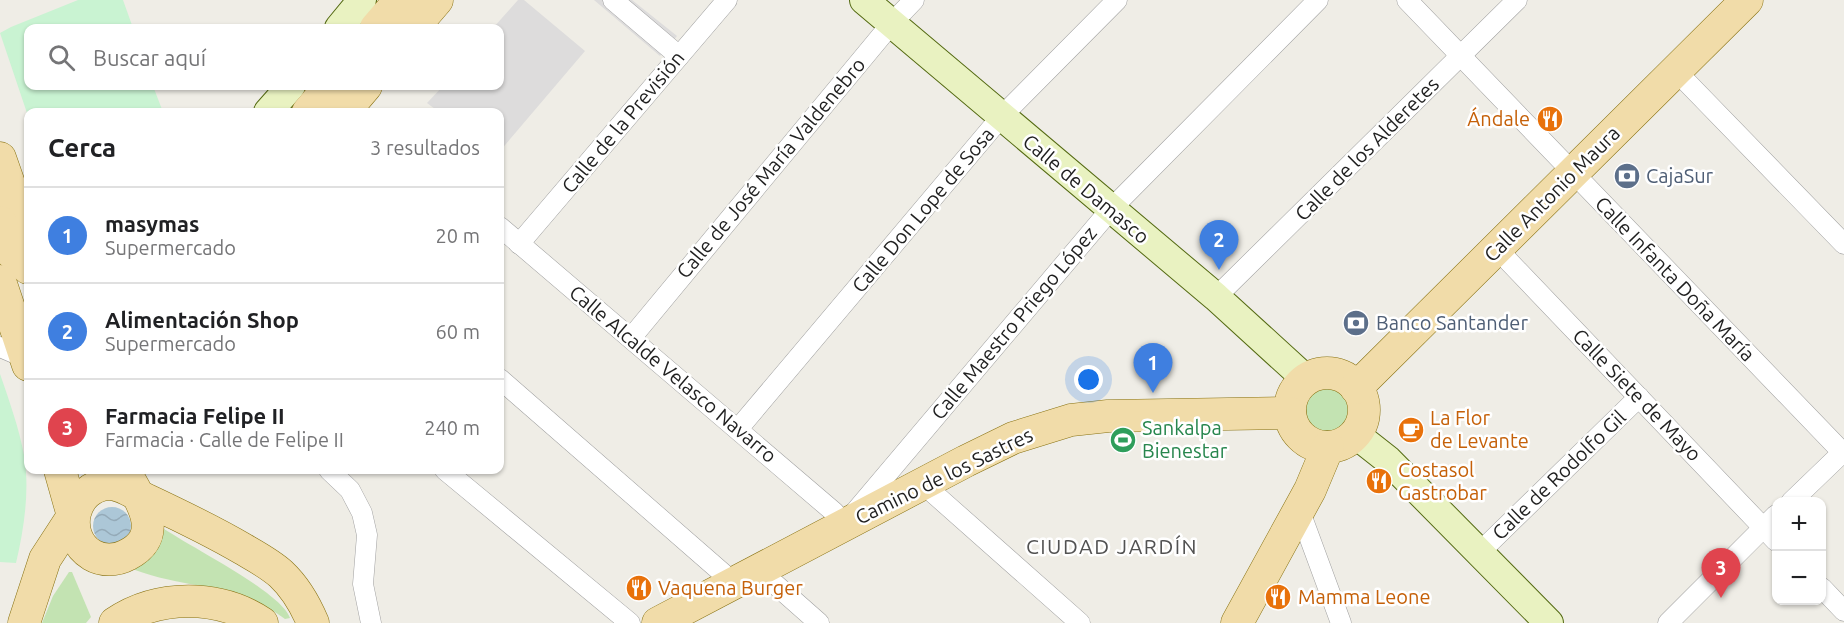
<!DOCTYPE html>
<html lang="es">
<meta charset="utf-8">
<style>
body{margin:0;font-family:Ubuntu,sans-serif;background:#f6f6f6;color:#202124}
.controls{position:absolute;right:18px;bottom:18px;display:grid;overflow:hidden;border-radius:12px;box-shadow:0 2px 4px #0004}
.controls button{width:54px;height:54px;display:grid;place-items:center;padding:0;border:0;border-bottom:2px solid #e0e0e0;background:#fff;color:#202124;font:30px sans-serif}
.you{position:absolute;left:1089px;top:380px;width:21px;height:21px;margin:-15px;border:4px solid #fff;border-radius:50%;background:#1a73e8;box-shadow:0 0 0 9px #1a73e833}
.badge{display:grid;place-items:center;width:39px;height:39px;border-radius:50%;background:#db2777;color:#fff;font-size:20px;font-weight:700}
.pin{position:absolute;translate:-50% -50px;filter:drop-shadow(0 2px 3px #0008)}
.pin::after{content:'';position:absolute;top:32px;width:21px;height:18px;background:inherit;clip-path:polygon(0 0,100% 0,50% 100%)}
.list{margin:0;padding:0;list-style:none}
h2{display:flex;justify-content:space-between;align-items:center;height:78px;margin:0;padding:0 24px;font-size:26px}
h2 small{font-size:20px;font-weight:400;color:#757577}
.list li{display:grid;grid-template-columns:39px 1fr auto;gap:18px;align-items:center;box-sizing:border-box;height:96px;padding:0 24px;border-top:2px solid #e0e0e0}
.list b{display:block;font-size:22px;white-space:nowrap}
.list p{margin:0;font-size:20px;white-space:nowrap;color:#757577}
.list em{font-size:20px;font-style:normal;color:#757577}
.icon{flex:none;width:33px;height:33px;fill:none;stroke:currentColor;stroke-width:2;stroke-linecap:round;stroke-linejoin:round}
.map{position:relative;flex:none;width:1844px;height:623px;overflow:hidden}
.search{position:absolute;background:#fff;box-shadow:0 2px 4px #0004;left:24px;top:24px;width:480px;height:66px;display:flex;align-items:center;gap:15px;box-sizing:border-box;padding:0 21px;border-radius:12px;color:#757577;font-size:22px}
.panel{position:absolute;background:#fff;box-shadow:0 2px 4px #0004;left:24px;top:108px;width:480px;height:366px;border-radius:12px}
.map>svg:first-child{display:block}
</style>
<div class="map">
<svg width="1844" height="623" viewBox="0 0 1844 623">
<defs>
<pattern id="water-waves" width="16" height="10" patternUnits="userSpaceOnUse" patternTransform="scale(1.5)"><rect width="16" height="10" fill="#acc7d7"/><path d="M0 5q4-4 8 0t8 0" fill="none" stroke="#94aab8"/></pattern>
</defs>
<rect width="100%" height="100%" fill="#efede6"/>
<g fill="#dddcdc">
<path d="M518,0H524L585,51L500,151V112H439L427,103L443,86H500V28H493Z"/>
<path d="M594,0H632L677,36L660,56Z"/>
</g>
<g fill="#c9f3d2">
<path d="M78,0H123L133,28H28V86H153L163,112H28V116L0,33L11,27Z"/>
<path d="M0,374C9,400 19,428 24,455C30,490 24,529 16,563L0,562Z"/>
</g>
<g fill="#c3e3b2">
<circle cx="1326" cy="410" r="22"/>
<path d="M160,526C186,545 282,592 290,618L285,619C235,582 190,590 135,570V568Z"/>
<path d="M69,572H72L91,617L86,623H42L53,596Z"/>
</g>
<circle fill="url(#water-waves)" cx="112" cy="526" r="19"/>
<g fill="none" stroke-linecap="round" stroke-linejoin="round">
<defs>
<g id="street">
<path d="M613,0L679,56"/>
<path d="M1407,0L1844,454"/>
<path d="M1676,71L1844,244"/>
<path d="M500,227L834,512L844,525L1111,209L1318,0"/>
<path d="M519,244L727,0"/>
<path d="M1497,249L1776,541"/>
<path d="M1216,297L1517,0"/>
<path d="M631,338L892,23L914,0"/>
<path d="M0,347L26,358"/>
<path d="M500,379L734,583"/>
<path d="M738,429L1001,117L1117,0"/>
<path d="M329,470L350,490L362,513L367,535L363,584L371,623"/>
<path d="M445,470L630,623"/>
<path d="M923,484L1080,623"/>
<path d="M1791,502L1844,451"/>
<path d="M1299,509L1341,623"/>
<path d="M1480,552L1639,397"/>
<path d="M760,571L819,623"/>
<path d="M1822,588L1844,611"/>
<path d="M1668,623L1776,515"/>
</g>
<g id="secondary">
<path d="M864,0L1216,297L1307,380"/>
<path d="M339,28L362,0"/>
<path d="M268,112L291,86"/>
<path d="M1355,434L1388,460L1549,623"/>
</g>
<g id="primary">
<path d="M376,28L400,0"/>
<path d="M413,28L437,0"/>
<path d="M308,112L330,86"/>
<path d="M344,112L366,86"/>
<path d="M0,158L28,238"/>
<path d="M0,222L11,252L28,268"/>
<path d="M0,281L28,365"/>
<circle cx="1327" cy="410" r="37"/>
<path d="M1356,388L1747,0"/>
<path d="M124,470C138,497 168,534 127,555C116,561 102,561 92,555C61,536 72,487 108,484C123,484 133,493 145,499C179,515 211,530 243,549C255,556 270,564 281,574C296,588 305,604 313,623"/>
<path d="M24,623L45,559L73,516L60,470"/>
<path d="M115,623C158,594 219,594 262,623"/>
<path d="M658,623L966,461L1013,438L1071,420L1108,416L1290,413"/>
<path d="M1237,623L1310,490L1328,447"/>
</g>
</defs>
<use href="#street" stroke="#a0a0a0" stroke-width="21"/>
<use href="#secondary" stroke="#546a12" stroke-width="30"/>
<use href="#primary" stroke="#887212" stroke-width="33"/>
<use href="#street" stroke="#fff" stroke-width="20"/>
<use href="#secondary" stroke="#e9f2c1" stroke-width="28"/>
<use href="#primary" stroke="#f1dca9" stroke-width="32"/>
</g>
<defs>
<symbol id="restaurant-disc" viewBox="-11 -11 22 22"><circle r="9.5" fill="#e8710a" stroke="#fff"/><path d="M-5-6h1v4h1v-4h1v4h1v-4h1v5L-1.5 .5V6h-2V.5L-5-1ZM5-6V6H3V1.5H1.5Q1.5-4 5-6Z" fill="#fff"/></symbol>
<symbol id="bank-disc" viewBox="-11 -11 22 22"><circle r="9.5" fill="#5c6f8a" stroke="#fff"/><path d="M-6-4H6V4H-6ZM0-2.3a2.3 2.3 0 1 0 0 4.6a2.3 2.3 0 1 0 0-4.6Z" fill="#fff"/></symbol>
<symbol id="cafe-disc" viewBox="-11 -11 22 22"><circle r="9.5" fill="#e8710a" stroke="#fff"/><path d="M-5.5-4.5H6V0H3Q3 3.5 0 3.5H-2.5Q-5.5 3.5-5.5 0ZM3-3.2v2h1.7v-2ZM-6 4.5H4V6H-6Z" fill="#fff"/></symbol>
<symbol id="stadium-disc" viewBox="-11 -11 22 22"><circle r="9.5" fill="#2e9e5b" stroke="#fff"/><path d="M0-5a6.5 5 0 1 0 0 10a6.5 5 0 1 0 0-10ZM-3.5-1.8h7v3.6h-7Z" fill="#fff"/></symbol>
</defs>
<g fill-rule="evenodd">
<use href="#restaurant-disc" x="1535" y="104" width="30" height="30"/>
<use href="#bank-disc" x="1612" y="161" width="30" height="30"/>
<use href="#bank-disc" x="1341" y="308" width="30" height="30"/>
<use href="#cafe-disc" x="1396" y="415" width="30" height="30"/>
<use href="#stadium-disc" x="1108" y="425" width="30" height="30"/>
<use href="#restaurant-disc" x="1364" y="466" width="30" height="30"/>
<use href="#restaurant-disc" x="624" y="573" width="30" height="30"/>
<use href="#restaurant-disc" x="1263" y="582" width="30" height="30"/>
</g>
<g text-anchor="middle" stroke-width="5" stroke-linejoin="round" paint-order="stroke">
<g font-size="20" fill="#c56008" stroke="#fff" text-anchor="start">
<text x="1530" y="126" text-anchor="end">Ándale</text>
<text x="1430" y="425">La Flor<tspan x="1430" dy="23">de Levante</tspan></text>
<text x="1398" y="477">Costasol<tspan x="1398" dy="23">Gastrobar</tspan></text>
<text x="658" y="595">Vaquena Burger</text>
<text x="1298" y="604">Mamma Leone</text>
</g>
<g font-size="20" fill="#1f1f1f" stroke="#fff">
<text transform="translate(623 122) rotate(-50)" y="7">Calle de la Previsión</text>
<text transform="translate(1367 149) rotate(-45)" y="7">Calle de los Alderetes</text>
<text transform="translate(771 168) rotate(-50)" y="7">Calle de José María Valdenebro</text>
<text transform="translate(1086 189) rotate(40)" y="7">Calle de Damasco</text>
<text transform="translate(1552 194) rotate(-45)" y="7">Calle Antonio Maura</text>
<text transform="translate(923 210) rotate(-50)" y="7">Calle Don Lope de Sosa</text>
<text transform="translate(1675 279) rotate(46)" y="7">Calle Infanta Doña María</text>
<text transform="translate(1014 323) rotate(-50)" y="7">Calle Maestro Priego López</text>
<text transform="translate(673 374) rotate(40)" y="7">Calle Alcalde Velasco Navarro</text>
<text transform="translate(1637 395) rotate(46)" y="7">Calle Siete de Mayo</text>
<text transform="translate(1559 475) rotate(-44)" y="7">Calle de Rodolfo Gil</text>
<text transform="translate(944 476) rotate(-26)" y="7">Camino de los Sastres</text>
</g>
<g font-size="20" fill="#4e5e75" stroke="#fff" text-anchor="start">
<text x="1646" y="183">CajaSur</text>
<text x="1376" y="330">Banco Santander</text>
</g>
<g font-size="20" fill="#27864d" stroke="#fff" text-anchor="start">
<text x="1142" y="435">Sankalpa<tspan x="1142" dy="23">Bienestar</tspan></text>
</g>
<g font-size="21" letter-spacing="1.5" fill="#525252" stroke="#fff">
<text x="1112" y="554">CIUDAD JARDÍN</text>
</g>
</g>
</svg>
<div class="controls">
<button>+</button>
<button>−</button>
</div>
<div class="you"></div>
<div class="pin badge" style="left:1153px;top:393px;background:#3f7fe0">1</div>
<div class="pin badge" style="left:1219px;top:270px;background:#3f7fe0">2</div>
<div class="pin badge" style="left:1721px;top:598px;background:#e0444e">3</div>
<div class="search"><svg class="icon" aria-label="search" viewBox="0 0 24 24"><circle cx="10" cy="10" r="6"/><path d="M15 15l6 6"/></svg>Buscar aquí</div>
<section class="panel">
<h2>Cerca<small>3 resultados</small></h2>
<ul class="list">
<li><span class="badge" style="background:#3f7fe0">1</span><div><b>masymas</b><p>Supermercado</p></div><em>20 m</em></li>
<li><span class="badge" style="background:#3f7fe0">2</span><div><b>Alimentación Shop</b><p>Supermercado</p></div><em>60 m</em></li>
<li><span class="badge" style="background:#e0444e">3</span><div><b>Farmacia Felipe II</b><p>Farmacia · Calle de Felipe II</p></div><em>240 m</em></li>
</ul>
</section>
</div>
